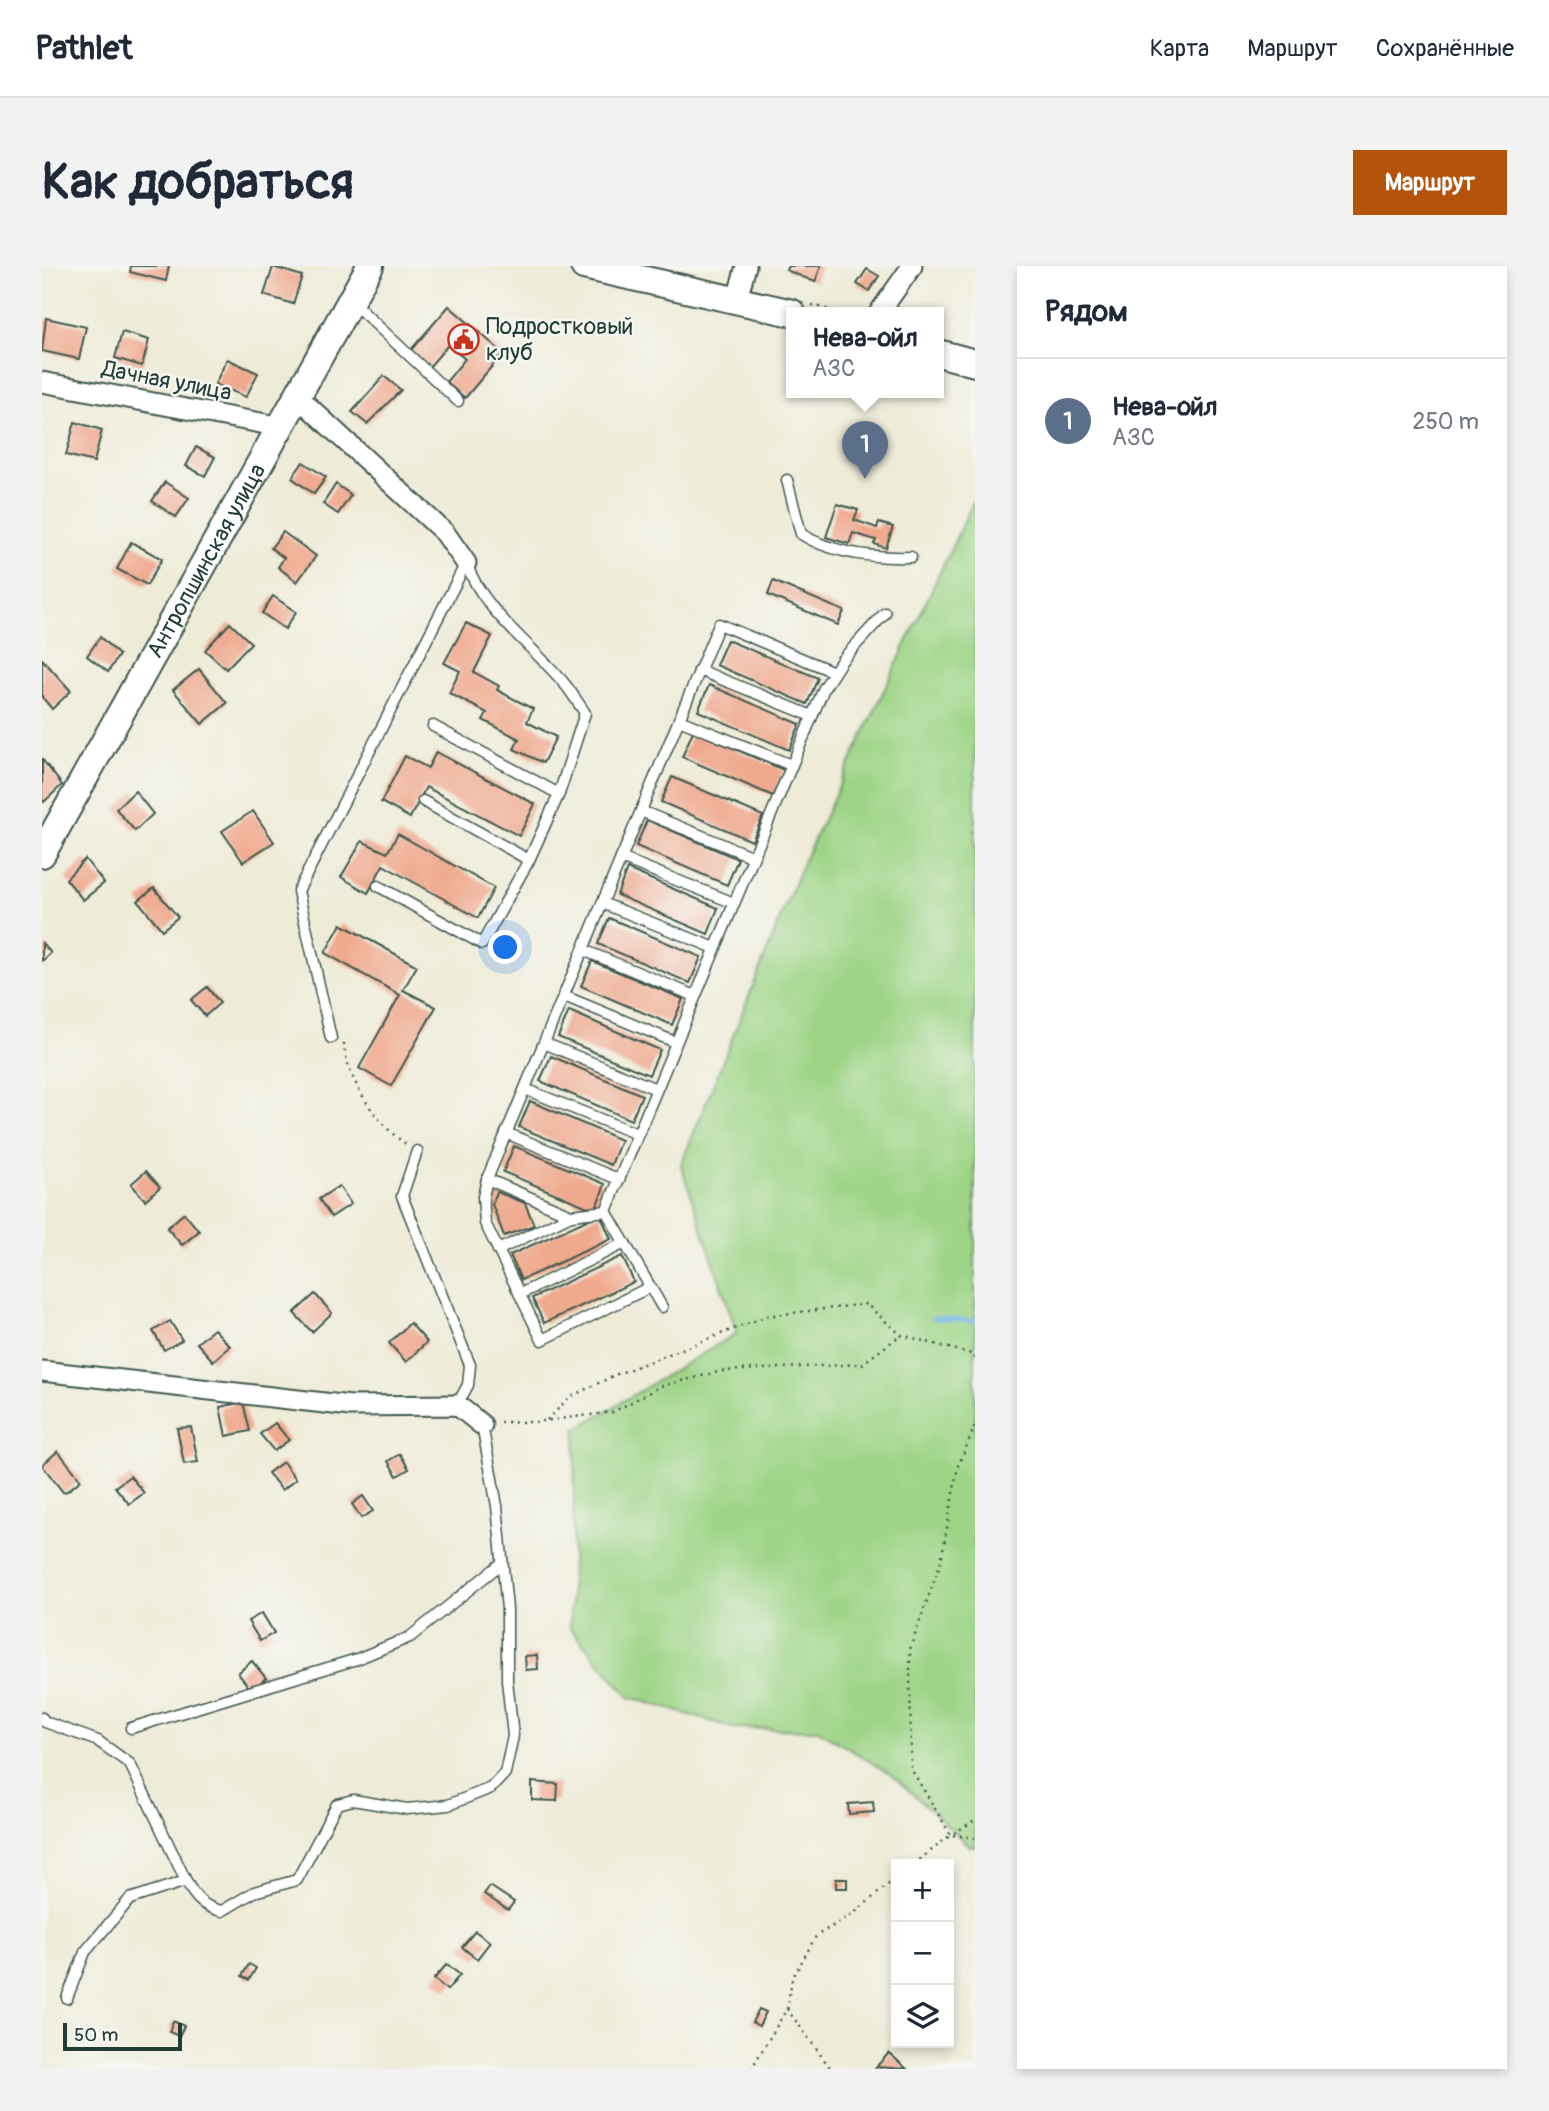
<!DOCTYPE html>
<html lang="ru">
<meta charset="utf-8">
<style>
body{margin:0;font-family:Pangolin,sans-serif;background:#f2f2f3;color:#1f2937}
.controls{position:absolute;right:21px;bottom:21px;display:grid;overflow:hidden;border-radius:0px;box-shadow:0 4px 10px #0003}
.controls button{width:63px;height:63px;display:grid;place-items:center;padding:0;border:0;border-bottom:2px solid #e0e1e3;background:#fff;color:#1f2937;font:35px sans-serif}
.scale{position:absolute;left:21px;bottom:18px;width:119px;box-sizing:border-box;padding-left:7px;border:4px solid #1f3d34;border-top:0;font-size:19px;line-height:24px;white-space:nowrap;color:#1f3d34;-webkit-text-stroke:5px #f6f6f2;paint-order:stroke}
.you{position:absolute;left:464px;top:682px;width:24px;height:24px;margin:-18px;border:5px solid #fff;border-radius:50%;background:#1a73e8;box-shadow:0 0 0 10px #1a73e833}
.badge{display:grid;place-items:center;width:46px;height:46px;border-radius:50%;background:#b45309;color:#fff;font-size:23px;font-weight:700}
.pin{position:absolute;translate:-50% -58px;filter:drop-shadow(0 2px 4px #0008)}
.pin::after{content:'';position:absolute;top:37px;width:24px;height:21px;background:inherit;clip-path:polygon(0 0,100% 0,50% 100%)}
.popup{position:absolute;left:744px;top:41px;width:158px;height:91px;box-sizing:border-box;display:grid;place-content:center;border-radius:0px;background:#fff;filter:drop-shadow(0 2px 5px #0005);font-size:23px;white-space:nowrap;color:#747a83}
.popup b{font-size:26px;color:#1f2937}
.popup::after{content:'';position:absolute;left:50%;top:100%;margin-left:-14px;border:14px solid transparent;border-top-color:#fff}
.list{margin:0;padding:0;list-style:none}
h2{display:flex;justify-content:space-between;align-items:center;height:91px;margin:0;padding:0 28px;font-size:30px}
h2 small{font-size:23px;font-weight:400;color:#747a83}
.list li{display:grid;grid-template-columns:46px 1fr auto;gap:21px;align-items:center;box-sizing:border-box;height:126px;padding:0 28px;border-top:2px solid #e0e1e3}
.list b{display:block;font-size:26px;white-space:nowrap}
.list p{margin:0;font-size:23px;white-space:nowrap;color:#747a83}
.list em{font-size:23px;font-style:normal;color:#747a83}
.icon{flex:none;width:38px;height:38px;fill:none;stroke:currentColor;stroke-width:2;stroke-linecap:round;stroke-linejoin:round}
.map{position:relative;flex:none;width:933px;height:1803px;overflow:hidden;border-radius:0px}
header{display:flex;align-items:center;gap:42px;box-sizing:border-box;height:98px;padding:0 35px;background:#fff;border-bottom:2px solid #e0e1e3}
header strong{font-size:33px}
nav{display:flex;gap:38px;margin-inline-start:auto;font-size:24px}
.intro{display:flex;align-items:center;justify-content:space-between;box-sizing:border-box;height:168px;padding:0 42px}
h1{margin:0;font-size:49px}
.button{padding:18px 32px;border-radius:0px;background:#b45309;color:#fff;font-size:24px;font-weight:700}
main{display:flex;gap:42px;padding:0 42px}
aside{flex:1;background:#fff;border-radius:0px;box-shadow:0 4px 10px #0003}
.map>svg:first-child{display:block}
</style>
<header>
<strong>Pathlet</strong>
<nav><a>Карта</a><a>Маршрут</a><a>Сохранённые</a></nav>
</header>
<div class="intro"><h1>Как добраться</h1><a class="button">Маршрут</a></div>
<main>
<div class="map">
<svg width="933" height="1803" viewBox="0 0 933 1803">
<rect width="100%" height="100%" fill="#f6f6f2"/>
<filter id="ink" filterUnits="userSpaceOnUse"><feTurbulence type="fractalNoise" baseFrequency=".0143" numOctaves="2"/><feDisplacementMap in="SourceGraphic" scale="14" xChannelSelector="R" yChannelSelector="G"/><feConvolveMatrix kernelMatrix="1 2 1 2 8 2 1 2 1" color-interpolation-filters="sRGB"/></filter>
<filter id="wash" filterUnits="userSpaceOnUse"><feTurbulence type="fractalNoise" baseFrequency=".00686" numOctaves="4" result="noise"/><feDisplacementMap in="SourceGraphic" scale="28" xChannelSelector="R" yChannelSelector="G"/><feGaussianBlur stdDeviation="1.57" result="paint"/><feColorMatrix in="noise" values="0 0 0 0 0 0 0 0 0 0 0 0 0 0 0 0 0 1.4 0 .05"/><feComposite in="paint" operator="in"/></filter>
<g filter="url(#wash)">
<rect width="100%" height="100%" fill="#eeebd7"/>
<path fill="#9dd486" stroke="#5e885d" stroke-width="2" d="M933,232V1581L928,1580L850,1509L776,1464L691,1462L587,1431L528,1362L534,1163L695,1067L639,899L759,601Z"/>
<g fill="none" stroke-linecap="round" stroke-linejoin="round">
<path stroke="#71b5e7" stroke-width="4.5" d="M891,1052L933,1055"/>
</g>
<g id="blocks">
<g fill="#efa98d">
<path d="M89,0H127L124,15L88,6Z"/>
<path d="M746,0H779L773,16L744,4Z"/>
<path d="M231,1L260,10L251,38L222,29Z"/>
<path d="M825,3L837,10L827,25L815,18Z"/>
<path d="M407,40L461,87L423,132L404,116L423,93L406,79L387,101L368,85Z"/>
<path d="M4,52L44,61L37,93L0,85Z"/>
<path d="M80,66L107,74L100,100L73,92Z"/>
<path d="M185,93L216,107L204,131L173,118Z"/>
<path d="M342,110L359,124L325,158L310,146Z"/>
<path d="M33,156L60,164L52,196L24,189Z"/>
<path d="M154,181L173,191L163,210L144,200Z"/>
<path d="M261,196L284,211L272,228L250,212Z"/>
<path d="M123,216L147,232L134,251L110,235Z"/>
<path d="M294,218L309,229L296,248L281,238Z"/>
<path d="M795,238L816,244L812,254L835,262L837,257L851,261L844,282L832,278L834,274L811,267L807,278L784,271Z"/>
<path d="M241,266L274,290L255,316L236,301L242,292L229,282Z"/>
<path d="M89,276L120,293L105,319L75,303Z"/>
<path d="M731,315L802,345L796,359L726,329Z"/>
<path d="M231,330L254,346L243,363L220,347Z"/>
<path d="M188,357L209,377L184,403L163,384Z"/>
<path d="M424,357L450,370L432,406L457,420L455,424L491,443L485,456L514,471L501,497L472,483L477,473L441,454L445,447L407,427L418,405L402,397Z"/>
<path d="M58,371L77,389L66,406L45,390Z"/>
<path d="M685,374L776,412L765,438L674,399Z"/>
<path d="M0,393L29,425L10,443L0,431Z"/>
<path d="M157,403L185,437L160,458L131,424Z"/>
<path d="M667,419L758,458L747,484L656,445Z"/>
<path d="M651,465L742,504L731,530L640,491Z"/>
<path d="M394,486L493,538L477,570L384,521L368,552L339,536L363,490L386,502Z"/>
<path d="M0,493L20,519L2,536L0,533Z"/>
<path d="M630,511L721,550L710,575L619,536Z"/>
<path d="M93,525L111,548L93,565L74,543Z"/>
<path d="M211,545L232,576L201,596L180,565Z"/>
<path d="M605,554L696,593L685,619L594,580Z"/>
<path d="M356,568L452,622L436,652L341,599L326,627L299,611L320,575L345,587Z"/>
<path d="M43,593L62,617L41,634L24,613Z"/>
<path d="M585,603L676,642L666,668L575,629Z"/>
<path d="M112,622L136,651L120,664L96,635Z"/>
<path d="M567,652L659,691L648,717L556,678Z"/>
<path d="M299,658L375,700L361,724L394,741L349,820L317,802L358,729L283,687Z"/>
<path d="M0,677L9,687L0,695Z"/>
<path d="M550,695L641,733L630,759L539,720Z"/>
<path d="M165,721L178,737L163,750L149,734Z"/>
<path d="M527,745L618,784L607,809L516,771Z"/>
<path d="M509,790L600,829L589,854L498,815Z"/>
<path d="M488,835L579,874L569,899L477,861Z"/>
<path d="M472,880L563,918L553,944L461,906Z"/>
<path d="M104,905L118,921L103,934L89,918Z"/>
<path d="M297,920L309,938L289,951L277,933Z"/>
<path d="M455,926L483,937L492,959L462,970L450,938Z"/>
<path d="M142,947L157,965L140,979L125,962Z"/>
<path d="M558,948L569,973L479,1014L468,989Z"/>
<path d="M580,990L592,1016L502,1057L490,1032Z"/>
<path d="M273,1028L290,1047L270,1066L252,1047Z"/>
<path d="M128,1055L140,1074L122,1084L111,1065Z"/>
<path d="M368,1057L385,1076L364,1096L347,1077Z"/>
<path d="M172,1063L188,1080L171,1095L155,1077Z"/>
<path d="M201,1136L208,1165L184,1170L178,1141Z"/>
<path d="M233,1157L247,1174L232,1185L218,1168Z"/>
<path d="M149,1161L156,1196L142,1198L135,1162Z"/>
<path d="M16,1185L39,1214L25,1225L21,1226L0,1199Z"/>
<path d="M358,1188L367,1203L355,1210L346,1195Z"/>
<path d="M241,1196L254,1213L240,1224L226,1207Z"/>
<path d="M88,1210L102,1227L87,1238L73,1221Z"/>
<path d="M321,1230L331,1245L319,1252L310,1238Z"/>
<path d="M220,1347L232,1367L218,1375L206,1355Z"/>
<path d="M495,1389L496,1403L484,1404L483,1390Z"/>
<path d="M210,1395L224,1412L209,1424L196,1407Z"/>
<path d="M490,1516L516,1518L515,1535L490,1534Z"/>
<path d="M831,1536L832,1546L807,1548L806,1538Z"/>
<rect x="794" y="1613" width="11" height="9"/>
<path d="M448,1620L472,1636L466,1644L442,1628Z"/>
<path d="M433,1665L448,1676L435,1693L420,1681Z"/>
<path d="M207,1698L214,1702L207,1714L200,1710Z"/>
<path d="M405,1698L418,1709L405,1724L392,1713Z"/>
<path d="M717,1743L724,1746L717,1760L710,1756Z"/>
<path d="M131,1755L142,1760L137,1770L127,1766Z"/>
<path d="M847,1787L865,1803L834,1801Z"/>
</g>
</g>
</g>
<g filter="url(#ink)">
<use href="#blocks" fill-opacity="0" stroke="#3e574c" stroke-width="2"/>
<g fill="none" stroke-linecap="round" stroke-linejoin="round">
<defs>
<g id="lane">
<path d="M309,35L416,135"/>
<path d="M745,214L759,268C791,288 832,292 869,291"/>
<path d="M657,404L770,450"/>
<path d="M637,454L749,499"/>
<path d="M391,460L517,528"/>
<path d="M381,535L487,594"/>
<path d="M599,545L711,591"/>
<path d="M579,592L692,637"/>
<path d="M336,620L440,678L487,594L517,528L543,447C536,437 529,425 521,416C488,377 442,346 424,297"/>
<path d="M560,637L673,682"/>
<path d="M541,684L653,730"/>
<path d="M522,730L633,776"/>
<path d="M289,772L256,625L424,297"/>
<path d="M502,777L614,823"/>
<path d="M483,823L595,868"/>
<path d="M464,867L576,913"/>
<path d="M375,885L360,930L428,1099L426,1119L415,1139"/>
<path d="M445,913L529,949"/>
<path d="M456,984L529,949L564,945"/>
<path d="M608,1021L500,1074L443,957L441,931L445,913L677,358L792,406"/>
<path d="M478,1028L583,977"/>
<path d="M620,1041L564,945L782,422L800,394L843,347"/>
<path d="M0,1452L3,1456L56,1475L88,1498L144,1615"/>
<path d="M89,1462L315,1393L368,1371L460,1297"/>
<path d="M25,1732L43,1686L88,1633L144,1615C153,1632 161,1641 180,1645L212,1626L255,1614L295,1538L311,1534L365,1543L406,1539L449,1522L463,1507L471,1470L465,1414V1343L455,1240L440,1159"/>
</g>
<g id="street">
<path d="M695,33L704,0"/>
<path d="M837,47L870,0"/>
<path d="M0,116L240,161"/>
<path d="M256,131L403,267L424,297"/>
<path d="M0,1105L309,1140L415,1139L440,1159"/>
</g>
<g id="secondary">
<path d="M542,0L750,47"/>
<path d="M896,87L933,97"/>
<path id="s1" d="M0,588L328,0"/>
</g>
</defs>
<use href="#lane" stroke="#3e574c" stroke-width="13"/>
<use href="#street" stroke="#3e574c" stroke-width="23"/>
<use href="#secondary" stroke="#3e574c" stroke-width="30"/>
<g stroke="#3e574c" stroke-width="2.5" stroke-dasharray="2 5" stroke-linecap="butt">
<path d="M770,39L800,47"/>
<path d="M302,777C303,811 336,860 364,878"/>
<path d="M505,1154L528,1131L573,1109L725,1050L824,1038L859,1069L929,1088L933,1092"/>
<path d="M458,1156H494L571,1146L619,1120L680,1105L820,1098L859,1069"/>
<path d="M933,1160L916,1200L899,1295L868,1383L869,1503L909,1569L933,1554"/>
<path d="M872,1598L909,1569L933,1572"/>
<path d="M745,1743L789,1803"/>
<path d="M709,1803L745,1743L750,1713L774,1670L811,1648L854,1612"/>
</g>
<use href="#lane" stroke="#fff" stroke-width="10"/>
<use href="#street" stroke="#fff" stroke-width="19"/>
<use href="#secondary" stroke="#fff" stroke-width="26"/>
</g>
</g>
<defs>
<symbol id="civic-ring" viewBox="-11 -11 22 22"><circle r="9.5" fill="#f6f6f2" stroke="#c8321e" stroke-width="1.5"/><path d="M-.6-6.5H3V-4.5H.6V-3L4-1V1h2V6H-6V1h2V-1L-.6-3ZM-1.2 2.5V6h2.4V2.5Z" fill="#c8321e"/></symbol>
</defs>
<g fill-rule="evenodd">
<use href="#civic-ring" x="404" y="56" width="35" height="35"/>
</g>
<g text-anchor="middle" stroke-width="5" stroke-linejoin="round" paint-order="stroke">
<g font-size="23" fill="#1f3d34" stroke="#f6f6f2" text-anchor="start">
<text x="444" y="68">Подростковый<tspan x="444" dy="26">клуб</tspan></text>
</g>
<g font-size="23" fill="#1f3d34" stroke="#f6f6f2">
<text transform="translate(125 114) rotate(11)" y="8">Дачная улица</text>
<text dy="8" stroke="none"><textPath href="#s1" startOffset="336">Антропшинская улица</textPath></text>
</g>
</g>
</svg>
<div class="controls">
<button>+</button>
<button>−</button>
<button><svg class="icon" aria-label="layers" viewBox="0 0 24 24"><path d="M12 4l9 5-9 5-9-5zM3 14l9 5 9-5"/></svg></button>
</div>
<div class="scale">50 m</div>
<div class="you"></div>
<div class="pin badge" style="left:823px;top:213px;background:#5c6f8a">1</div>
<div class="popup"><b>Нева-ойл</b>АЗС</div>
</div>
<aside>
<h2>Рядом<small></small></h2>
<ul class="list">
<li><span class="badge" style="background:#5c6f8a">1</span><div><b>Нева-ойл</b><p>АЗС</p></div><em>250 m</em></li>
</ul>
</aside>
</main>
